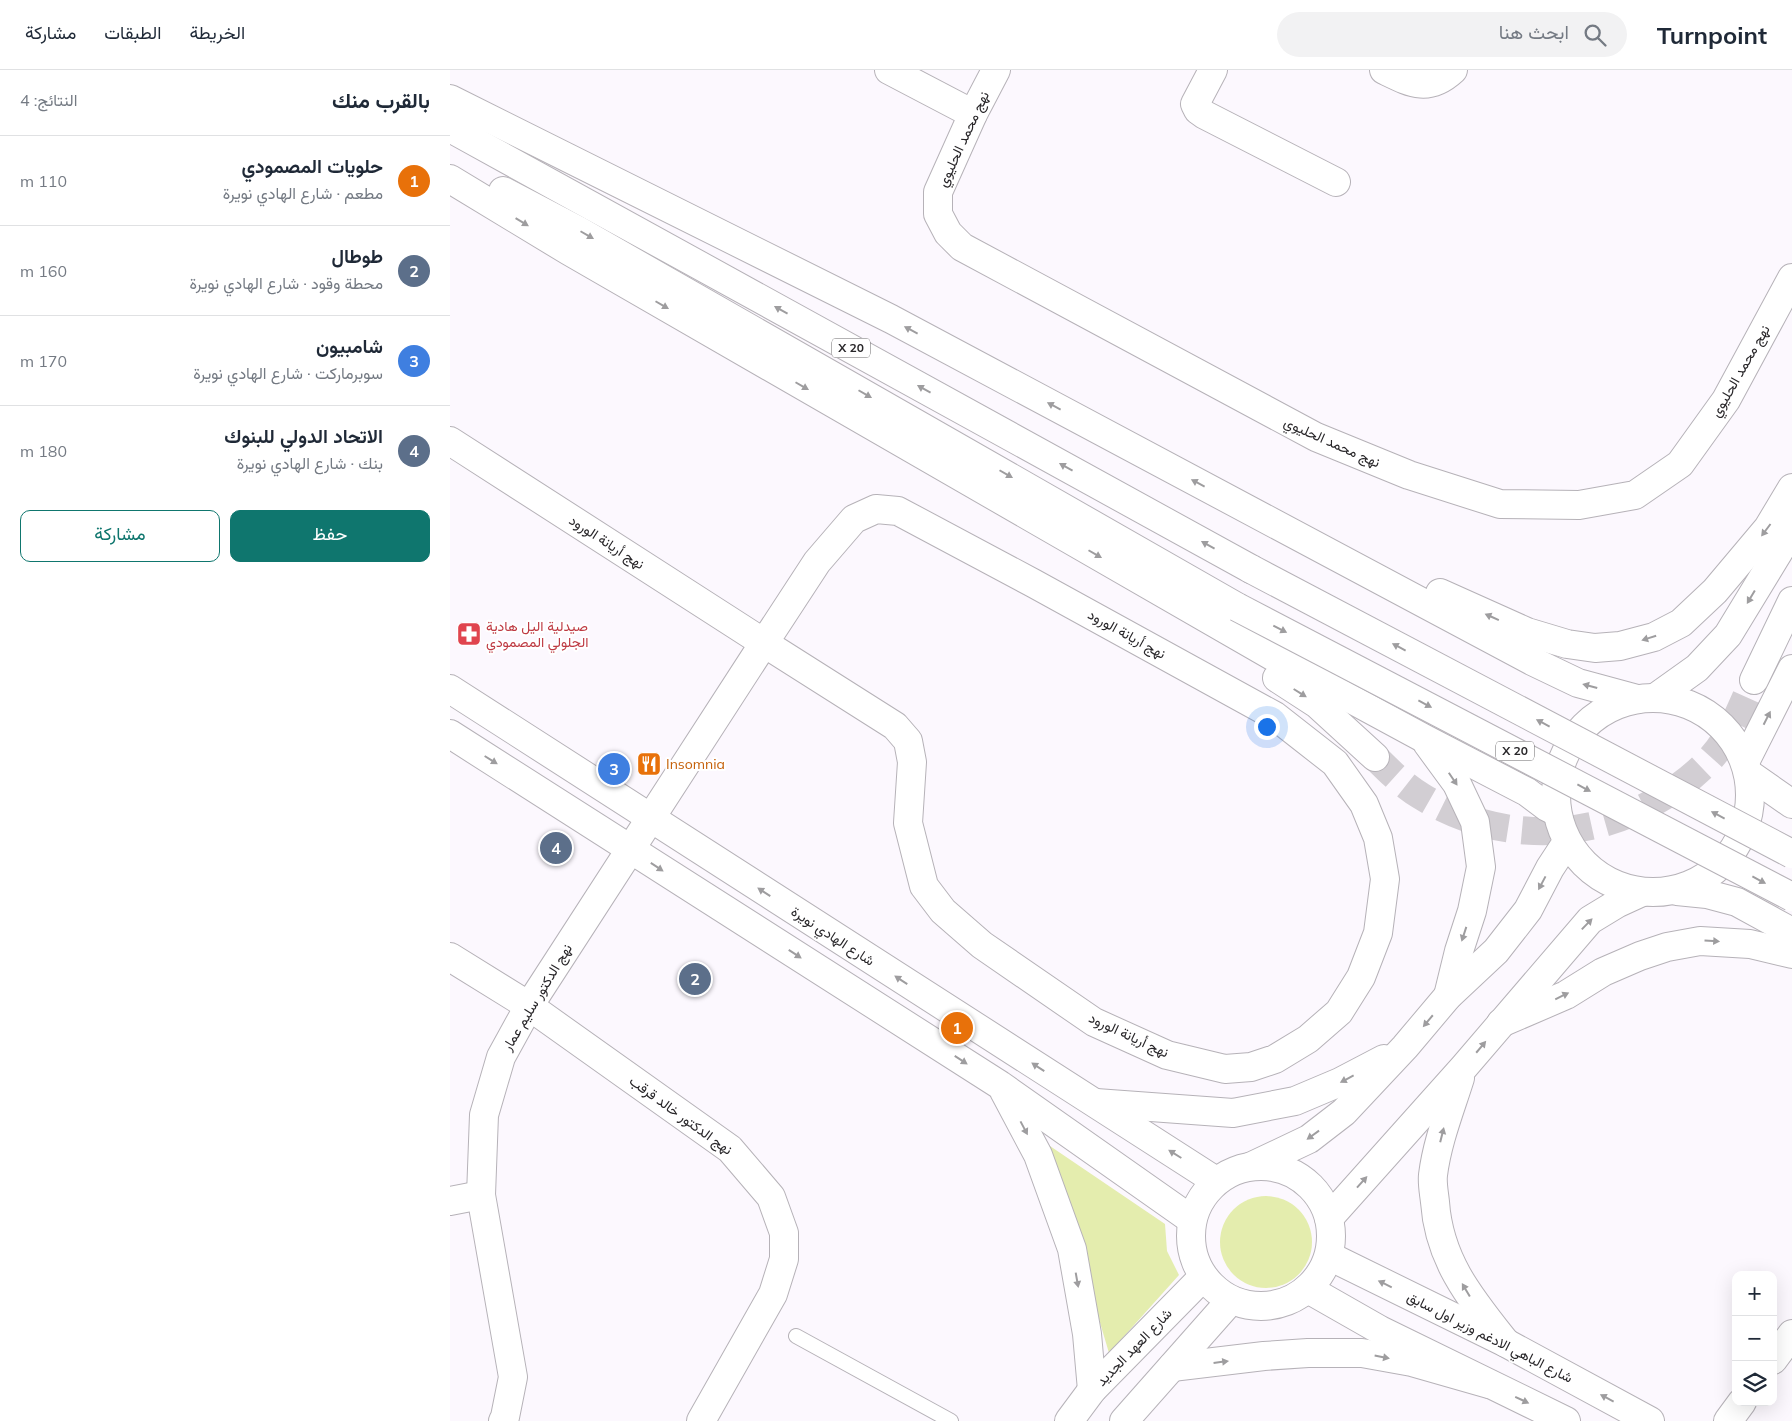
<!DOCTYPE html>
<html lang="ar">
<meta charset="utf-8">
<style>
body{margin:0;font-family:Mulish,Vazirmatn,sans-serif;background:#f2f2f3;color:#1f2937;direction:rtl}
.controls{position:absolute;right:15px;bottom:15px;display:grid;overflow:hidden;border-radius:10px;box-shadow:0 5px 20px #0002}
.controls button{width:45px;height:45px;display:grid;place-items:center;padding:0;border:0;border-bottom:1px solid #e0e1e3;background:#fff;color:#1f2937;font:25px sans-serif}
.you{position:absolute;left:816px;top:656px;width:18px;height:18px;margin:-12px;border:4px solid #fff;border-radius:50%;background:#1a73e8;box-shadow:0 0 0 8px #1a73e833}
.badge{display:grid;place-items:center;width:32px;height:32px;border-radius:50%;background:#0f766e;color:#fff;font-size:16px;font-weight:700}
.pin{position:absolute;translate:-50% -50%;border:2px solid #fff;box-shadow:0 1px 5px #0006}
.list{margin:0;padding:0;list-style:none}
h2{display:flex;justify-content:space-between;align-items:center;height:65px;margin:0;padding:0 20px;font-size:21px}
h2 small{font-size:16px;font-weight:400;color:#747a83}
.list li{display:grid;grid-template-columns:32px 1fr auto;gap:15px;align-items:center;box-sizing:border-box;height:90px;padding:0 20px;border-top:1px solid #e0e1e3}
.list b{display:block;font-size:19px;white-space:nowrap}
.list p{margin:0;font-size:16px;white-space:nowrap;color:#747a83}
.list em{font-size:16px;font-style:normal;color:#747a83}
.actions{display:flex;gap:10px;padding:15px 20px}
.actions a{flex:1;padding:11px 0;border:1px solid #0f766e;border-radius:10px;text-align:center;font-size:18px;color:#0f766e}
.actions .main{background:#0f766e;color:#fff}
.icon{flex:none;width:28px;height:28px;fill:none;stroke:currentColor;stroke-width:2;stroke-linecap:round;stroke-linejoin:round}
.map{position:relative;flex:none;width:1342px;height:1351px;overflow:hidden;direction:ltr}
header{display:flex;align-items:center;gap:30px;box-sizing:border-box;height:70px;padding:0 25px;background:#fff;border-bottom:1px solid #e0e1e3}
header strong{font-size:24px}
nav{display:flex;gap:28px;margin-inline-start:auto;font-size:18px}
.search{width:350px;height:45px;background:#f2f2f3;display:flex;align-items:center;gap:12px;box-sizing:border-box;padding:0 18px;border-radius:28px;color:#747a83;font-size:19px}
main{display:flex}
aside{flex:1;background:#fff}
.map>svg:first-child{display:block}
</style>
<header>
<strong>Turnpoint</strong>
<div class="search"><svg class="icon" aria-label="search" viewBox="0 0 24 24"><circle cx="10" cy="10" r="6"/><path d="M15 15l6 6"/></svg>ابحث هنا</div>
<nav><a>الخريطة</a><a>الطبقات</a><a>مشاركة</a></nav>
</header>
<main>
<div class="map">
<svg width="1342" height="1351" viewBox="0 0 1342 1351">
<rect width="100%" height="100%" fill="#fcf8fe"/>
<g fill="#e4edae">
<path d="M597,1074L715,1154L717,1181L729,1205L659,1283Z"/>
<circle cx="816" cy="1172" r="46"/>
</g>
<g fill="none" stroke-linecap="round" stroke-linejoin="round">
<path stroke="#d2ced3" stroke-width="28" stroke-dasharray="28 14" stroke-linecap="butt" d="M925,687C939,701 954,716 971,726C1043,771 1133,773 1206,731C1230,718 1259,695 1274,671C1286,653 1294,630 1304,610"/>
<defs>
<path id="service" d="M346,1266L501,1351"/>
<g id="minor">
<path d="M439,0L523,44"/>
<path d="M546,0L523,44L488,122V144L498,163L512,177L866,367L959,405L1050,434L1129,435L1185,425L1230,394L1276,330L1342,208"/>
<path d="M763,0L745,34L748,40L755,45L886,112"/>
<path d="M934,0C961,13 978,23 1003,0"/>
<path d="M0,371L314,573L79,936L51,987L34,1045L31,1125L63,1307L55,1347L53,1351"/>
<path d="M426,439L448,441L583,513L825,646L885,693L914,734L928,768L935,809L928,863L911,907L889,942L858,969L825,989L801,997L775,999L717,985L644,952L532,875L493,841L474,816L458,753L462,692L458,671L445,656L314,573L367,492L404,449Z"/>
<path d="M0,887L79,936L280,1079L321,1127L334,1163V1189L323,1224L251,1351"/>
<path d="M0,1131L31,1125"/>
<path d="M879,1186L1056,1273L1200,1351"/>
<path d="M858,1219L930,1260L1116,1351"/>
<path d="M1323,1290L1342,1264"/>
<path d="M1278,1351L1292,1332"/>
</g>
<g id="secondary">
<path d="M0,619L766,1111"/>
<path d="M0,664L550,1015L742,1150"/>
<path d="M1010,1008C1000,1040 987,1072 983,1105C982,1113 984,1123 985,1132C989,1191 1021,1229 1056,1273"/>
<path d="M554,1021L588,1085L622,1179L637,1264L642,1320"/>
<path d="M646,1033L783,1043L845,1031L890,1012L934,989"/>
<circle cx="811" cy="1166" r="70"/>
<path d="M802,1096L859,1069L894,1042L955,977L998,926L1046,881L1078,840L1100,798L1117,772"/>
<path d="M879,1148L1014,997L1140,850L1168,833L1192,822"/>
<path d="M722,1297L814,1286L858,1283H912L962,1292L1039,1314"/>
<path d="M619,1351L642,1320L753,1207"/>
<path d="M674,1351L781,1230"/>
</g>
<g id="trunk">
<path d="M0,29L441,249L1082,591L1128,613L1187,629"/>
<path d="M0,58L801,499"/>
<path d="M0,109L119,181L829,590L975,669L1077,722L1097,737L1107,742"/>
<path d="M53,121L129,161L787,537"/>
<path d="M990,523L1077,562L1117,574L1145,578L1170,576L1204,567L1231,553L1265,521L1318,458L1342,418"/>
<path d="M827,608L867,634L925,687"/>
<path d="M1304,610L1342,531"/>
<path d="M1205,628L1247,598L1278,565L1334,473L1342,454"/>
<circle cx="1203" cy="725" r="97"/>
<path d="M977,673L1007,714L1025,752L1031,797L1022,841L1009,881L998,926"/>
<path d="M1295,692L1342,599"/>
<path d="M1299,704L1342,734"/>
<path d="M1227,821L1257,824L1287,832L1342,862"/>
<path d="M1051,953L1116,925L1153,902L1190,886L1217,877L1250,871L1300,874L1342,884"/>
</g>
</defs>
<use href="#service" stroke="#b6b2b8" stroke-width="16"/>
<use href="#minor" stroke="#b6b2b8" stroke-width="30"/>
<use href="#secondary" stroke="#b6b2b8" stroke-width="30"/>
<use href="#trunk" stroke="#b6b2b8" stroke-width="30"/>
<use href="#service" stroke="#fff" stroke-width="14"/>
<use href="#minor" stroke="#fff" stroke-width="28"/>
<use href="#secondary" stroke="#fff" stroke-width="28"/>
<use href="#trunk" stroke="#fff" stroke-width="28"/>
<defs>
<g id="trunk-bridge">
<path d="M801,499L1342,784"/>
<path d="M787,537L1342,827"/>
</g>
</defs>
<use href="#trunk-bridge" stroke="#b6b2b8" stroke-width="30" stroke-linecap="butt"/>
<use href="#trunk-bridge" stroke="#fff" stroke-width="28"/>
</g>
<defs><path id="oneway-solid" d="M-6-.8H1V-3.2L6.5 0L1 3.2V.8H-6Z" transform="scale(1.25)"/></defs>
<g fill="#9e9d9f">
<use href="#oneway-solid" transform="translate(72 152) rotate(31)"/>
<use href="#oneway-solid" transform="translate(137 165) rotate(30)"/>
<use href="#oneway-solid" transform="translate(212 235) rotate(30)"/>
<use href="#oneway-solid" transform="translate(331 240) rotate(-151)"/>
<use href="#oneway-solid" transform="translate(461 260) rotate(-152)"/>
<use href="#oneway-solid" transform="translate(352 316) rotate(30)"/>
<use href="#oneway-solid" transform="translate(474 319) rotate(-151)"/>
<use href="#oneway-solid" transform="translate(415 324) rotate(30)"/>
<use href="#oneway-solid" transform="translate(604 336) rotate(-152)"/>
<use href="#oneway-solid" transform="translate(616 397) rotate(-151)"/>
<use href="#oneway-solid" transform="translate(556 404) rotate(30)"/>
<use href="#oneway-solid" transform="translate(748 413) rotate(-152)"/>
<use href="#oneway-solid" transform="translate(1316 460) rotate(127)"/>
<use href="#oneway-solid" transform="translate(758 475) rotate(-151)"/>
<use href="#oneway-solid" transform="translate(645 484) rotate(30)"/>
<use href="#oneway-solid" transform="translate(1301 527) rotate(121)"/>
<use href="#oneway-solid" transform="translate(1042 547) rotate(-156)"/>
<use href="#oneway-solid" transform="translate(830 559) rotate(27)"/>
<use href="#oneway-solid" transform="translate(1199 568) rotate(163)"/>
<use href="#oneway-solid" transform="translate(949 577) rotate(-152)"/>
<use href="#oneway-solid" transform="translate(1140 616) rotate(-165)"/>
<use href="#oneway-solid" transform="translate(850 623) rotate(32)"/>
<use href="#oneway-solid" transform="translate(975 634) rotate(28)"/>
<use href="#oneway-solid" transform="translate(1317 648) rotate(-63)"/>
<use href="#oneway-solid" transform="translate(1093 653) rotate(-152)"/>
<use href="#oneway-solid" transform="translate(41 690) rotate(32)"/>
<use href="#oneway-solid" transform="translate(1003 709) rotate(56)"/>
<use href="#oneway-solid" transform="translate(1134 718) rotate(28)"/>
<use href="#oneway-solid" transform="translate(1268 745) rotate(-152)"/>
<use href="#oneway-solid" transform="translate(207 797) rotate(34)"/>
<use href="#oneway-solid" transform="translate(1309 810) rotate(28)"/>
<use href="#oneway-solid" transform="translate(1092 813) rotate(118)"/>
<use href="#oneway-solid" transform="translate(314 822) rotate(-147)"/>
<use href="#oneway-solid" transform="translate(1137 854) rotate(-46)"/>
<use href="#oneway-solid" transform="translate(1014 864) rotate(108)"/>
<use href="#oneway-solid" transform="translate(1262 871) rotate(4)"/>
<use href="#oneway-solid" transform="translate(345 884) rotate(33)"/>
<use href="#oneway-solid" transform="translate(451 910) rotate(-147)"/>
<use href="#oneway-solid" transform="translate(1112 926) rotate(-26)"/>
<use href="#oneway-solid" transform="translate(978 951) rotate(130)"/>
<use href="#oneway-solid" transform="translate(1031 977) rotate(-50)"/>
<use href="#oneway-solid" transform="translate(511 990) rotate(33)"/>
<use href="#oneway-solid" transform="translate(588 997) rotate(-147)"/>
<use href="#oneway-solid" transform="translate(897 1009) rotate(152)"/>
<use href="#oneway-solid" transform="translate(574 1058) rotate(62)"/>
<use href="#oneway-solid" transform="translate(863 1065) rotate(144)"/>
<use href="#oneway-solid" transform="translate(992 1065) rotate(-76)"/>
<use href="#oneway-solid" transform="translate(725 1084) rotate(-148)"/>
<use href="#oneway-solid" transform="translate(912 1112) rotate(-48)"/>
<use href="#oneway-solid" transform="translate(627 1210) rotate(80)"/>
<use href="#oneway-solid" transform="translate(935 1214) rotate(-154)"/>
<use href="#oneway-solid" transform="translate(1016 1220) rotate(-121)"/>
<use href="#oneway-solid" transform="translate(932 1287) rotate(11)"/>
<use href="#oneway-solid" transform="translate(771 1292) rotate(-7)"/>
<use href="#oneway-solid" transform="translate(1157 1328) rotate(-152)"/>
<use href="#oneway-solid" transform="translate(1072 1330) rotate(25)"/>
</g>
<defs>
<symbol id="pharmacy-square" viewBox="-11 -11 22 22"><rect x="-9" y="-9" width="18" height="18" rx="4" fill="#e0444e" stroke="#fff"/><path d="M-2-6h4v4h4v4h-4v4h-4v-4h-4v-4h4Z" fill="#fff"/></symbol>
<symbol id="restaurant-square" viewBox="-11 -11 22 22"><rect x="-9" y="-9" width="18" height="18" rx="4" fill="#e8710a" stroke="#fff"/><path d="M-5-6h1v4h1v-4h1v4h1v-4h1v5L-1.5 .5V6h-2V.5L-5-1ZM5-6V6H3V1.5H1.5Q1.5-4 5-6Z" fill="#fff"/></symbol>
</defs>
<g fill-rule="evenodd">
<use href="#pharmacy-square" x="5" y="550" width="28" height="28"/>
<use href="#restaurant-square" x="185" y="680" width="28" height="28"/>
</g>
<g text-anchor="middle" stroke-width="4" stroke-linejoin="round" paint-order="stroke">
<g fill="#fff" stroke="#686769" stroke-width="1">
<rect x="382" y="268.5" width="38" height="19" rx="4"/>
<rect x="1046" y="671.5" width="38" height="19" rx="4"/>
</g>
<g font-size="12" font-weight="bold" fill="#282629">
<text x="401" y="282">X 20</text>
<text x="1065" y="685">X 20</text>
</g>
<g font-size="14" fill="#282629" stroke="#fff">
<text transform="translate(513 69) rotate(-65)" y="5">نهج محمد الحليوي</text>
<text transform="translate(1290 301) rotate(-60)" y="5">نهج محمد الحليوي</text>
<text transform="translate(882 372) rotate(24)" y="5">نهج محمد الحليوي</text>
<text transform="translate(157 472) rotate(33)" y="5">نهج أريانة الورود</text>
<text transform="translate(677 564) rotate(29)" y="5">نهج أريانة الورود</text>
<text transform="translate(383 866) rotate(33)" y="5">شارع الهادي نويرة</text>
<text transform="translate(87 927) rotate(-59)" y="5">نهج الدكتور سليم عمار</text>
<text transform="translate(679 965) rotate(25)" y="5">نهج أريانة الورود</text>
<text transform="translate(231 1045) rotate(36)" y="5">نهج الدكتور خالد قرقب</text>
<text transform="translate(1040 1267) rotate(27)" y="5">شارع الباهي الادغم وزير اول سابق</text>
<text transform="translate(684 1277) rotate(-46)" y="5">شارع العهد الجديد</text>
</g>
<g font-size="14" fill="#be3a42" stroke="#fff" text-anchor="start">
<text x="36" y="561">صيدلية اليل هادية<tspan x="36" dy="16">الجلولي المصمودي</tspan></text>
</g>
<g font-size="14" fill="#c56008" stroke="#fff" text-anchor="start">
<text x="216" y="699">Insomnia</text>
</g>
</g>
</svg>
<div class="controls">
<button>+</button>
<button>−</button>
<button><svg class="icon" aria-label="layers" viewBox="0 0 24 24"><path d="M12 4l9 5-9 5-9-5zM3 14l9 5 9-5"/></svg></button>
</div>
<div class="you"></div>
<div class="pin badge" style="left:507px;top:958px;background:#e8710a">1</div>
<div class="pin badge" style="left:245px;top:909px;background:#5c6f8a">2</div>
<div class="pin badge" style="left:164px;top:699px;background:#3f7fe0">3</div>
<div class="pin badge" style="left:106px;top:778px;background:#5c6f8a">4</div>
</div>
<aside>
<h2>بالقرب منك<small>النتائج: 4</small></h2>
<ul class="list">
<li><span class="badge" style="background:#e8710a">1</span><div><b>حلويات المصمودي</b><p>مطعم · شارع الهادي نويرة</p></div><em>110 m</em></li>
<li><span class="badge" style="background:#5c6f8a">2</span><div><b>طوطال</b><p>محطة وقود · شارع الهادي نويرة</p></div><em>160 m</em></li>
<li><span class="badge" style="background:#3f7fe0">3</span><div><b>شامبيون</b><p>سوبرماركت · شارع الهادي نويرة</p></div><em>170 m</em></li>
<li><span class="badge" style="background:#5c6f8a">4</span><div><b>الاتحاد الدولي للبنوك</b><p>بنك · شارع الهادي نويرة</p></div><em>180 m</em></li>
</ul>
<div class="actions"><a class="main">حفظ</a><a>مشاركة</a></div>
</aside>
</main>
